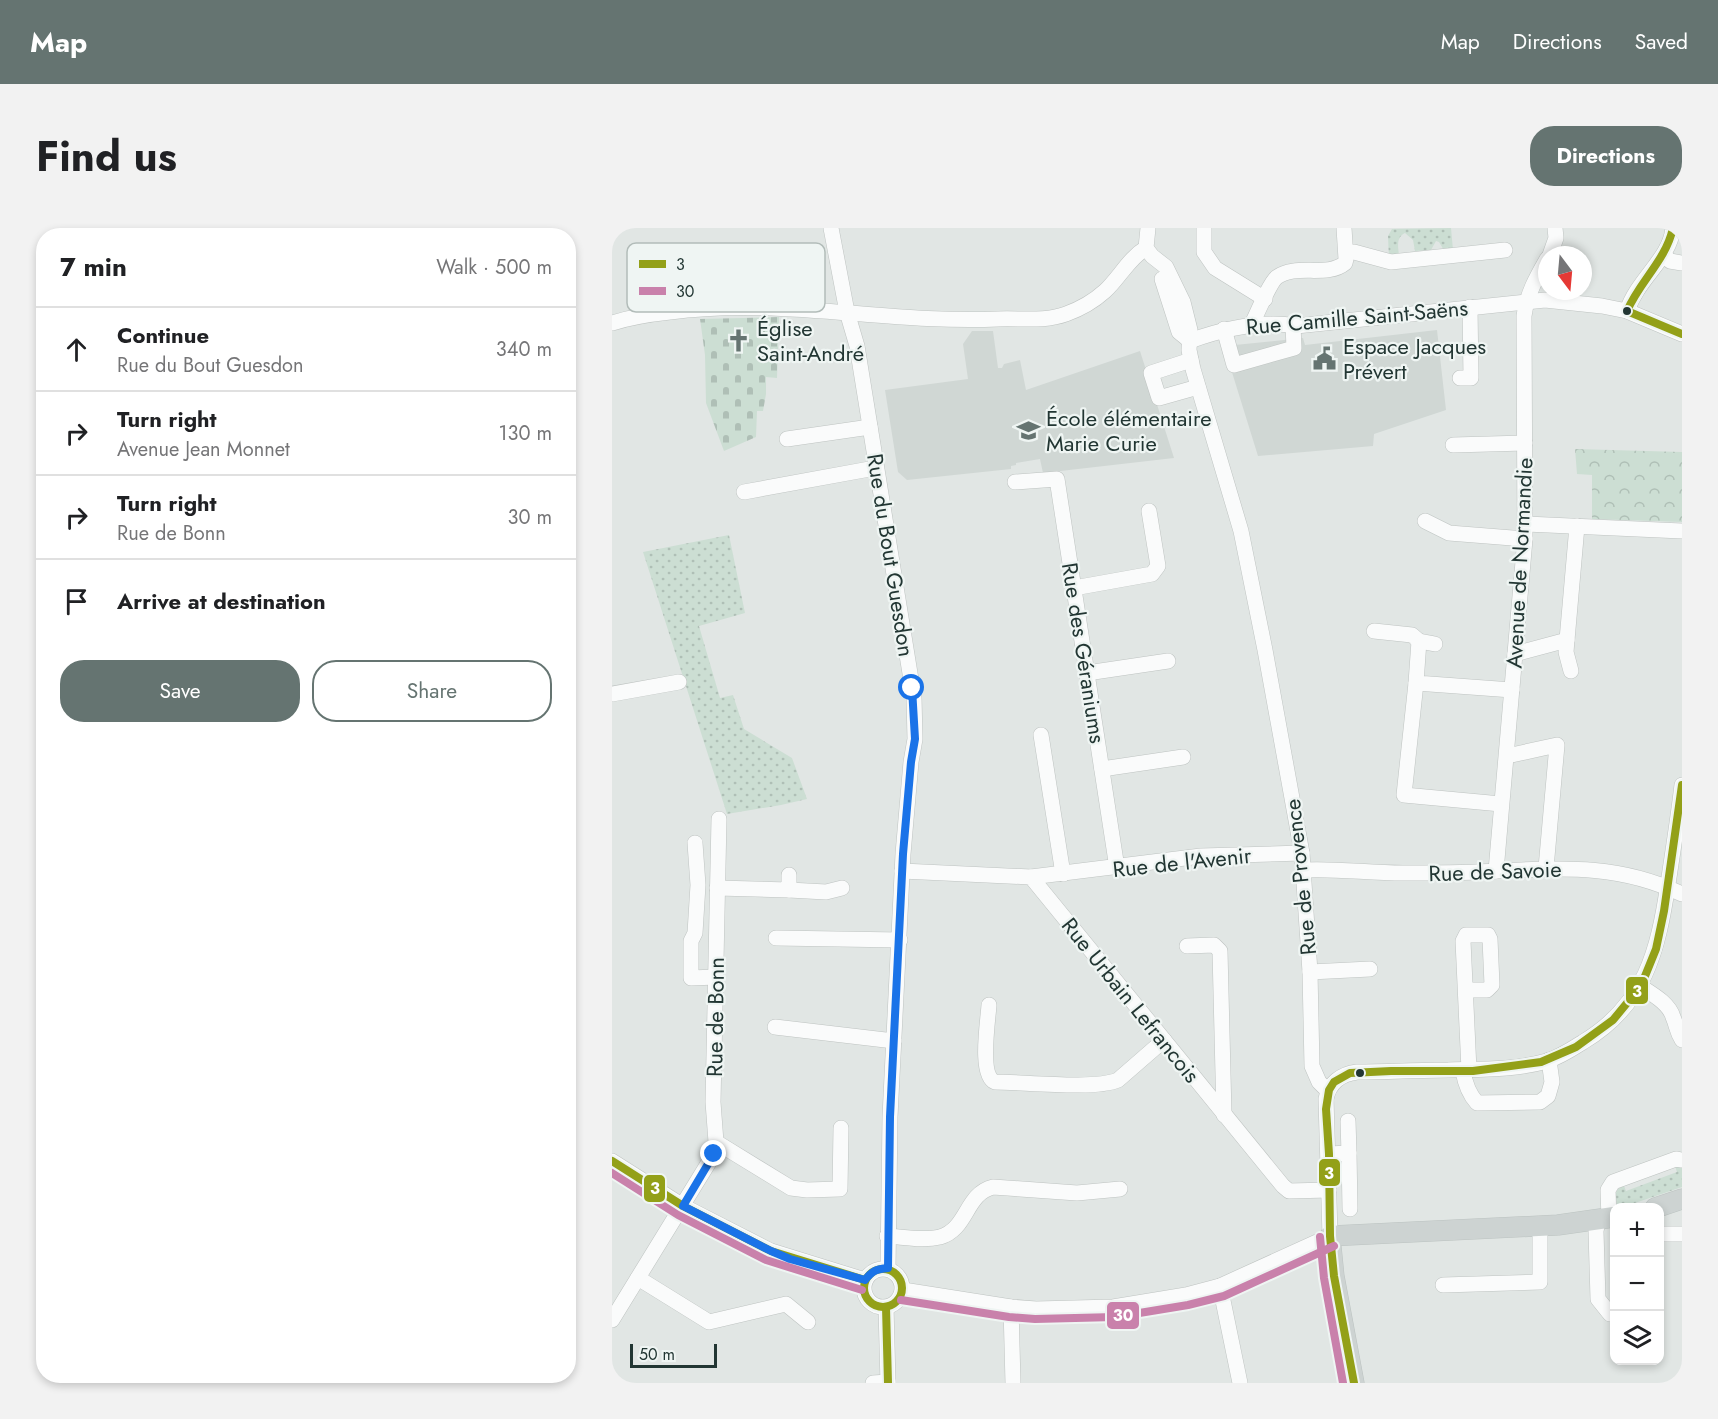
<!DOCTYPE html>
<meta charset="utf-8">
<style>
body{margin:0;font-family:Jost,sans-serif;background:#f2f2f2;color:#202124}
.controls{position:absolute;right:18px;bottom:18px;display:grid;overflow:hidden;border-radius:12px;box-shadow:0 3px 9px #0003}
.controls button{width:54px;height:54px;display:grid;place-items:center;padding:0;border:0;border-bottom:2px solid #e0e0e0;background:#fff;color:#202124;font:30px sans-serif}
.compass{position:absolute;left:926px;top:18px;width:54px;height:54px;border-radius:50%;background:#fff;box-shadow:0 3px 9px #0003;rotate:164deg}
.scale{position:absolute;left:18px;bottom:15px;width:87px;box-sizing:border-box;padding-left:6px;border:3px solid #223633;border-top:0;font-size:16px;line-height:21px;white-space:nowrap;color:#223633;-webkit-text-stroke:4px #eff5f3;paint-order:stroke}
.stop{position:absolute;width:18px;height:18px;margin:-14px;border:4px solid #1a73e8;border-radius:50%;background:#fff}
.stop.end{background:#1a73e8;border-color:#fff;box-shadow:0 2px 6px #0008}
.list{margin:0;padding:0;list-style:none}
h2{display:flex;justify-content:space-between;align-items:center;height:78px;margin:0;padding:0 24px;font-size:26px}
h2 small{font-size:20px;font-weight:400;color:#757577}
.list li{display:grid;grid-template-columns:39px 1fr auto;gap:18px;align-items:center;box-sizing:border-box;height:84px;padding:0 24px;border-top:2px solid #e0e0e0}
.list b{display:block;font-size:22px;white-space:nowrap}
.list p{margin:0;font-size:20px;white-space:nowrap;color:#757577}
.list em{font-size:20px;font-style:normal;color:#757577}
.actions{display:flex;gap:12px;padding:18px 24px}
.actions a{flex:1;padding:14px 0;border:2px solid #657471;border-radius:24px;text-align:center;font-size:21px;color:#657471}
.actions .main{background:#657471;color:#fff}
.icon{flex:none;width:33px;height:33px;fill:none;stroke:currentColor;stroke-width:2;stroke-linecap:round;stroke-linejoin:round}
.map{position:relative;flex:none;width:1070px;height:1155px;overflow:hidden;border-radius:24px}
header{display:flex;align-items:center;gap:36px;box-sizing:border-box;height:84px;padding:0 30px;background:#657471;color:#fff}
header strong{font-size:28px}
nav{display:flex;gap:33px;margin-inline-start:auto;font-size:21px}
.intro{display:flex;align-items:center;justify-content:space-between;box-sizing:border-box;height:144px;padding:0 36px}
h1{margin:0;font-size:42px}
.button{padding:15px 27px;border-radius:24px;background:#657471;color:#fff;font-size:21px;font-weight:700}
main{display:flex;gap:36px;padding:0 36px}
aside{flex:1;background:#fff;border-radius:24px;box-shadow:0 3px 9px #0003}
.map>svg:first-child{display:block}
</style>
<header>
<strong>Map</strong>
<nav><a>Map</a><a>Directions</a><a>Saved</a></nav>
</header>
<div class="intro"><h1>Find us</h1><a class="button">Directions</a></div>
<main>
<aside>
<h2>7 min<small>Walk · 500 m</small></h2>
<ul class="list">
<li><svg class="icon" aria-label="ahead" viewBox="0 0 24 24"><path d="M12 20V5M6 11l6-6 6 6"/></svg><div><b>Continue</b><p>Rue du Bout Guesdon</p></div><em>340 m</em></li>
<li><svg class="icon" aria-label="right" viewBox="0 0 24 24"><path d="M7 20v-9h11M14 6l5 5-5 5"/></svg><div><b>Turn right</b><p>Avenue Jean Monnet</p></div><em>130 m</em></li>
<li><svg class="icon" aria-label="right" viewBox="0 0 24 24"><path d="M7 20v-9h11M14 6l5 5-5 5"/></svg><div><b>Turn right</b><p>Rue de Bonn</p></div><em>30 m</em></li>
<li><svg class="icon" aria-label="arrive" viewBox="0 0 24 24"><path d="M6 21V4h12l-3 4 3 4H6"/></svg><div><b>Arrive at destination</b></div></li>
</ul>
<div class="actions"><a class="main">Save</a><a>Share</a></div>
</aside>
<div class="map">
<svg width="1070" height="1155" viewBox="0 0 1070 1155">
<defs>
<pattern id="grass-dots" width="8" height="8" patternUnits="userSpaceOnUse" patternTransform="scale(1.5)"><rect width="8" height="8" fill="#ccded3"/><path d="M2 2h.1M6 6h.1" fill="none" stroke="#afbfb6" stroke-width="1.8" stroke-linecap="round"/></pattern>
<pattern id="cemetery-stones" width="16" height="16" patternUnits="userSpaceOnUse" patternTransform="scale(1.5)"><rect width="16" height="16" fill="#ccded3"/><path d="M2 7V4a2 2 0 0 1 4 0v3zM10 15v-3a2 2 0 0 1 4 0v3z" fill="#afbfb6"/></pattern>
<pattern id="park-crowns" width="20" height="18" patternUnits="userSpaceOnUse" patternTransform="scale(1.5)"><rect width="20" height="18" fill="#ccded3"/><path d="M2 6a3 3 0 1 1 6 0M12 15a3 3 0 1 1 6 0" fill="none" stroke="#afbfb6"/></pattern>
</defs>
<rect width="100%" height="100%" fill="#e1e6e4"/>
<g fill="#d0d7d4">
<path d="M825,102L834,182L762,206L761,218L646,228L614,125L623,117L691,110L693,117Z"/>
<path d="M360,103H381L386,140H390L392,136L408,132L414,162L528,123L562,230L431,245L428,231L404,235V237L399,238V241L295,252L286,244L273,162L356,151L351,116Z"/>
</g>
<g fill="url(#grass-dots)">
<path d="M839,0L841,22L833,24L827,14L824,13L819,22L803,23L801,12L793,5C784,9 786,19 787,27L777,32L776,8L780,1Z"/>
<path d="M117,307L133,385L87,398L108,470L121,467L132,501L180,530L195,571L169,577L115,586L31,324Z"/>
<path d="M1063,938H1070V959L1020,976L1005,978C1004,969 1001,961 1012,958L1014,963L1065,944Z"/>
</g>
<path fill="url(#cemetery-stones)" d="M167,89L165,150L154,149V166L151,183H145L144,209L112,223L94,175L93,127L88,91Z"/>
<path fill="url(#park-crowns)" d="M963,221L1070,224V294L980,291V247L965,246Z"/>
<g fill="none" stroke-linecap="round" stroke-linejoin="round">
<defs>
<g id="minor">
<path d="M219,0L235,84L245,118L302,470L303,511L299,534L291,626L278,889L276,1040"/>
<path d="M536,0L534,20L540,28L554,39L571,74L578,102L577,122L581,141L629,303L653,422L690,625L698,744L700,838L707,854L715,862"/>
<path d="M592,0V24L603,40L653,71"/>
<path d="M742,24L779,34L893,22"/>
<path d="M938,27L944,10L943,0"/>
<path d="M1052,27L1058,33L1070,35"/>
<path d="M550,51L567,104L578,113"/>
<path d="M1015,83C1026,50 1058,31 1061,0"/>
<path d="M0,95C19,89 39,86 58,84C168,69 277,96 386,91C410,90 432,94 454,86C468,81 483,72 493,63C508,49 517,30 534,20"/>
<path d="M639,98C644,88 658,54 665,49C684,35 715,50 733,35L734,31L732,0"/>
<path d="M612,101L622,137L682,120L681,97"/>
<path d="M578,113C611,101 649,92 684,98L933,72L990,78L1015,83L1070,106"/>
<path d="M579,132L539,145L547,170L586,159"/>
<path d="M848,150H859L858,79"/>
<path d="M175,211L258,199"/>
<path d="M841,217L913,215"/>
<path d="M403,254L445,251L505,640"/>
<path d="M132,264L263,240"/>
<path d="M813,293L837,305L913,311"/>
<path d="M914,296L1070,303"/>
<path d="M462,360L540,346L546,338L537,283"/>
<path d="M762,403L800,407L807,413L823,416"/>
<path d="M955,412L954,424L959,443"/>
<path d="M807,413L804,455L900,462"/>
<path d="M903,426L955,412L965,298"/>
<path d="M475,445L556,433"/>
<path d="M804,455L792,567L889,576"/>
<path d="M0,466L67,454"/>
<path d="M429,507L451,646"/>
<path d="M895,528L945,517L934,640"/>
<path d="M490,541L571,529"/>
<path d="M83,615L86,657L83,705L79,713V750L104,749"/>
<path d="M692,642C727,640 762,646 798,645C827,645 856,645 885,643C952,640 1007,636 1070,666"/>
<path d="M290,643L419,649L671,958L677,963L717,962"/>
<path d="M884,643L913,311L912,88C915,66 924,50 935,31"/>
<path d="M419,649L589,628L690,625"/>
<path d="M105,660L177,662V647"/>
<path d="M177,662L214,664L230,660"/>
<path d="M164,710L288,712"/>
<path d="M575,718L602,717L608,723L612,887"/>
<path d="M698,744L758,741"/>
<path d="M1028,758C1040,766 1057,775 1061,789C1065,798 1064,802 1070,812"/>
<path d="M854,762H875L880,757L878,711L876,707H854L851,713L857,842"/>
<path d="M377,777C376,793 367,847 383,854C412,854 483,862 506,852L552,812"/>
<path d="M163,799L282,813"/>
<path d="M851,843C853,855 856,865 865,875L928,874L936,868L940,854L937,832"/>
<path d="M736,893L737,925"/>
<path d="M104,914L179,960L195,962L228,961L229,900"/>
<path d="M717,926L737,925L738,981"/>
<path d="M0,933L71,978L159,1023L253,1052"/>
<path d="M997,991L996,962L1001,954L1064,931L1070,932"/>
<path d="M986,993L984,1003L986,1071L998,1086"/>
<path d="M1048,1006H1070"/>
<path d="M275,1008C292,1009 311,1013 328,1009C356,1001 353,966 381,959L465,965L508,961"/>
<circle cx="271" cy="1060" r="19"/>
<path d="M26,1050L97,1094L174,1076L196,1094"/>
<path d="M831,1057L928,1054V998"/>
<path d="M608,1058L628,1155"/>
<path d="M291,1062L399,1079L424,1081L501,1079L574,1067L608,1058L718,1008L714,871C717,855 729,846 745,844C775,844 806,842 836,842C869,841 903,842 935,833C948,829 960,821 971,814C1033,777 1046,723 1056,656C1061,623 1066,591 1070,557"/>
<path d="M274,1079L276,1155"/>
<path d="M399,1079L401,1155"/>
<path d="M0,1092L102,926L104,914L101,874L107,591"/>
<path d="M261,1155L276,1154"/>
</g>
<g id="major">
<path d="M1043,980L1070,971"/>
<path d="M742,1155L722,1048L718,1008L946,997L1002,989"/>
</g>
</defs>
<use href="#minor" stroke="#bec3c1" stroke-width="16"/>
<use href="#major" stroke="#bcc3c1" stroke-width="21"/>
<use href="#minor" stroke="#fafbfb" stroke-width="15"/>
<use href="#major" stroke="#cdd3d2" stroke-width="20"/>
<defs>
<g id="bus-1">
<path d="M1015,83C1028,53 1054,32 1061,0"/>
<path d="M1015,83L1070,106"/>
<path d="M0,933L71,978L159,1023L253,1052"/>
<circle cx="271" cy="1060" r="19"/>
<path d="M274,1079L276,1155"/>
<path d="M742,1155L722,1048L718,1008L717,926L714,881L717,862L722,854L738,845L779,843H861L929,834L964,819L1001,792L1029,758L1044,721L1052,683L1070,557"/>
</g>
<g id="bus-2">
<path d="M0,945L66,987L154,1032L250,1062"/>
<path d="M708,1009L712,1050L731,1155"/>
<path d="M289,1072L397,1089L423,1091L503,1089L576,1077L612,1068L722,1018"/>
</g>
</defs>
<use href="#bus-1" stroke="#eff5f3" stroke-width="12"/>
<use href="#bus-2" stroke="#eff5f3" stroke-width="12"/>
<use href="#bus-1" stroke="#93a018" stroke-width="8"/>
<use href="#bus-2" stroke="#c981ab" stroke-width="8"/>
</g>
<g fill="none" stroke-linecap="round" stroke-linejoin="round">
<path stroke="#1a73e8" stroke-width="8" d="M102,926L71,978L159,1023L178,1031L253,1052C260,1043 264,1041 276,1040L278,889L291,626L299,534L303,511L300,460"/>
</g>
<defs>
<symbol id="church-bare" viewBox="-9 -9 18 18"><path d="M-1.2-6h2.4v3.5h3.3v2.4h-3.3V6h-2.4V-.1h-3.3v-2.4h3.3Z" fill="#657471" stroke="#eff5f3" stroke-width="2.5" paint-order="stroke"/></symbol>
<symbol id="civic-bare" viewBox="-9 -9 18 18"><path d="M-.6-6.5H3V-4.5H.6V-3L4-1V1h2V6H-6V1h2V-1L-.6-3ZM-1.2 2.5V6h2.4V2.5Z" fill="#657471" stroke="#eff5f3" stroke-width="2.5" paint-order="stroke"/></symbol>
<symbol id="school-bare" viewBox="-9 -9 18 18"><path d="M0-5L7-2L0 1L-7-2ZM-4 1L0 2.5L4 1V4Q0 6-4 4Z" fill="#657471" stroke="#eff5f3" stroke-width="2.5" paint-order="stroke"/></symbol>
</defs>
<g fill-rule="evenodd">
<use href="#church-bare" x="110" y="96" width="33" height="33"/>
<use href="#civic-bare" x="696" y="114" width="33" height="33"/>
<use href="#school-bare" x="400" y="186" width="33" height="33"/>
</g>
<g fill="#223633" stroke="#eff5f3" stroke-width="2">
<circle cx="1015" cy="83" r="5"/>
<circle cx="748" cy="845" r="5"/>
</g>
<g text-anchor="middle" stroke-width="4.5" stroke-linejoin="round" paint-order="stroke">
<g font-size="22" fill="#223633" stroke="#eff5f3">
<text transform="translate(745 89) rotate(-5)" y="8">Rue Camille Saint-Saëns</text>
<text transform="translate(279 327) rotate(81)" y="8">Rue du Bout Guesdon</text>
<text transform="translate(907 335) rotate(-87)" y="8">Avenue de Normandie</text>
<text transform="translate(472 425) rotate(81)" y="8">Rue des Géraniums</text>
<text transform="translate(570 634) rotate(-6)" y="8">Rue de l'Avenir</text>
<text transform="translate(883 643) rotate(-2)" y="8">Rue de Savoie</text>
<text transform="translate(688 649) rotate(-96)" y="8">Rue de Provence</text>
<text transform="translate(519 772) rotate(51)" y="8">Rue Urbain Lefrancois</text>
<text transform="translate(103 789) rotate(-89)" y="8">Rue de Bonn</text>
</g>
<g font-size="22" fill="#223633" stroke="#eff5f3" text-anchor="start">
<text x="145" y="108">Église<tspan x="145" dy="25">Saint-André</tspan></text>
<text x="731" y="126">Espace Jacques<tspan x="731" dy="25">Prévert</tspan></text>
<text x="434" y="198">École élémentaire<tspan x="434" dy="25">Marie Curie</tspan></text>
</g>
</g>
<rect x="15" y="15" width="198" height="69" rx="9" fill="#eff5f3" stroke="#b2bcb9" stroke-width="1.5"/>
<rect x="27" y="32" width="27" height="8" fill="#93a018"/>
<rect x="27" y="59" width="27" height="8" fill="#c981ab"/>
<g font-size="16" fill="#223633">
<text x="64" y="42">3</text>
<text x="64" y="69">30</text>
</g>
<g stroke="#eff5f3" stroke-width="2">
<rect x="1013" y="748" width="24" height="29" rx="6" fill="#93a018"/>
<rect x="706" y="930" width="23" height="29" rx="6" fill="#93a018"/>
<rect x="31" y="946" width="23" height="29" rx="6" fill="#93a018"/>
<rect x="494" y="1073" width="34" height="29" rx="6" fill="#c981ab"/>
</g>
<g font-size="16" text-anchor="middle" font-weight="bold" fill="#fff">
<text x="1025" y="769">3</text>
<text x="717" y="951">3</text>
<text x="43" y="966">3</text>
<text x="511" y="1093">30</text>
</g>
</svg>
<div class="controls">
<button>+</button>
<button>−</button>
<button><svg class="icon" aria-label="layers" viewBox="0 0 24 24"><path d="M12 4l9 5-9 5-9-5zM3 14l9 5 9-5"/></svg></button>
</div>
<svg class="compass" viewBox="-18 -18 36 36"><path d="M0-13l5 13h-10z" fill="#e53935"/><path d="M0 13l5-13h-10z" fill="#757577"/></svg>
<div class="scale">50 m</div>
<div class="stop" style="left:300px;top:460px"></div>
<div class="stop end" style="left:102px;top:926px"></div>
</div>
</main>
